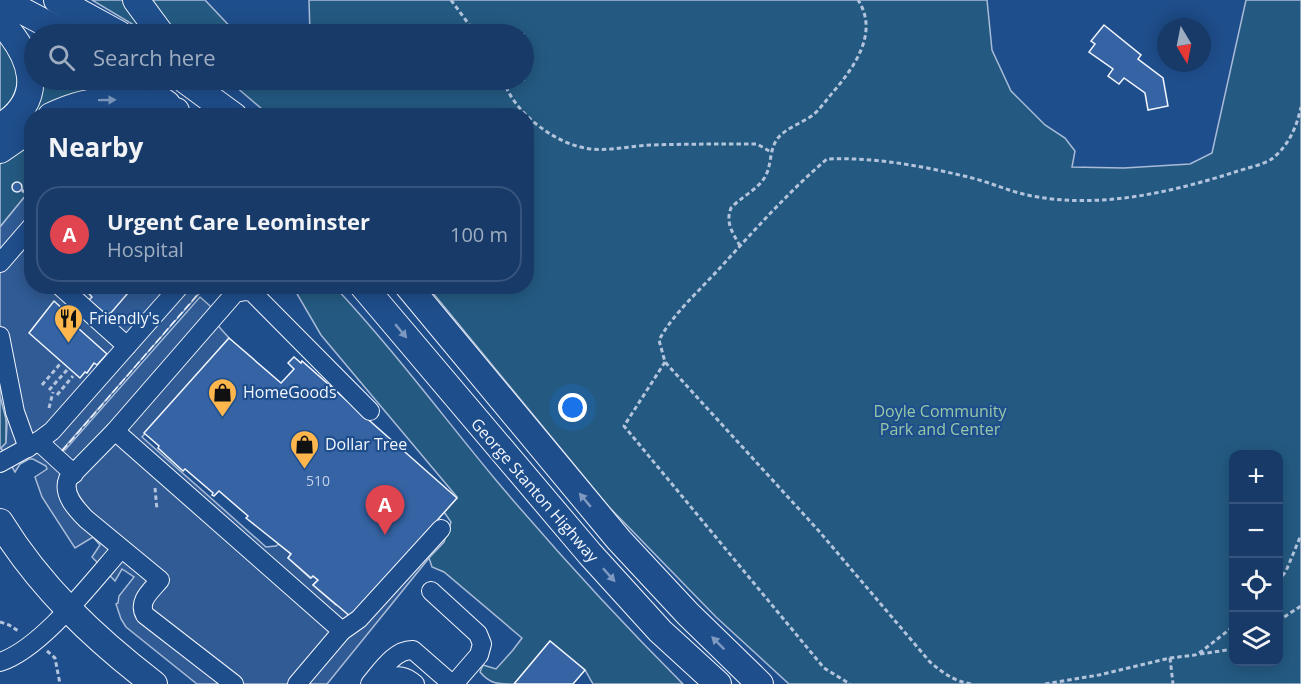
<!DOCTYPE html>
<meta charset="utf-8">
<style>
body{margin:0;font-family:"Open Sans",sans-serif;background:#244571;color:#f1f3f6}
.controls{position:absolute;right:18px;bottom:18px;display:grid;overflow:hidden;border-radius:12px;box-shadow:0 3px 15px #0003}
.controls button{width:54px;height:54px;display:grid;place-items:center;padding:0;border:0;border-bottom:2px solid #36547d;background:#173a69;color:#f1f3f6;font:30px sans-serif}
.compass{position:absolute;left:1157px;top:18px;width:54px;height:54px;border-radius:50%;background:#173a69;box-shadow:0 3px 15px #0003;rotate:170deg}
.you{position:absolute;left:573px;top:408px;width:21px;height:21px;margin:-15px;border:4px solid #fff;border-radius:50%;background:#1a73e8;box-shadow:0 0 0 9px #1a73e833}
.badge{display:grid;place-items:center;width:39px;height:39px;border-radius:50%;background:#e797bd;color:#fff;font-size:20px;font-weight:700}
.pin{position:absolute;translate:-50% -50px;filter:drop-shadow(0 2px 3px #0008)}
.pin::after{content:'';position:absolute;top:32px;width:21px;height:18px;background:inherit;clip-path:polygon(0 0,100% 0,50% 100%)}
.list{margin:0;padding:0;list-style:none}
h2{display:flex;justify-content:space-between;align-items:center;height:78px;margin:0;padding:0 24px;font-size:26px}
h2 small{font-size:20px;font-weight:400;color:#9eadc0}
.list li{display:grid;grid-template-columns:39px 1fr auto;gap:18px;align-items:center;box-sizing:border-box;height:96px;margin:0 12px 12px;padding:0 12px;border:2px solid #36547d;border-radius:24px}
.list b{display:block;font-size:22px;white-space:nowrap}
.list p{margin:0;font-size:20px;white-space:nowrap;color:#9eadc0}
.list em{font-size:20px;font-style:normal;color:#9eadc0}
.icon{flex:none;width:33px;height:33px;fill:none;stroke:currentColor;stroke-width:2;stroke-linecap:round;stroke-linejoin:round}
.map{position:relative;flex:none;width:1301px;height:684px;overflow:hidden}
.search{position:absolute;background:#173a69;box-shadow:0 3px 15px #0003;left:24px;top:24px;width:510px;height:66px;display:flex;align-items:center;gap:15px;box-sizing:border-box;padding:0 21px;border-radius:33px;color:#9eadc0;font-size:22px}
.panel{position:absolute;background:#173a69;box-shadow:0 3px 15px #0003;left:24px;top:108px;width:510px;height:186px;border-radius:24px}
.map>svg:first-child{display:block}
</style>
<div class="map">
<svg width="1301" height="684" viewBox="0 0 1301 684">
<rect width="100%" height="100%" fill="#1f4e8c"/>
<g fill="#245a82" stroke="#a8bbd7" stroke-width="1.5" fill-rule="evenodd">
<path d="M92,0H124L141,22L137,27Z"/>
<path d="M144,0H205L237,34H175Z"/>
<path d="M309,0H987L992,50L1011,91L1045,125L1065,138L1075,151L1072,167L1124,168L1190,164L1212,153L1246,0H1301V684H789L716,617L609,507L428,287L526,286V116L269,115L228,80H281L291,89L307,85L309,80H524V34H310ZM1234,454H1278V662H1234Z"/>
<path d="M0,32C16,68 30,81 0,115Z"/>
<path d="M39,80H103L122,91L39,115L28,114Z"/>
<path d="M31,141V189L0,227V164Z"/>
<path d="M293,287H335C392,348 442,415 495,479C555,550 617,618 683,684H593L585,670L550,641L514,684C497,684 490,684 480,672L483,665L496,669L513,650L522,638L444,572L432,567L429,558L444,542L451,522L444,512L457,497L321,335Z"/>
<path d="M0,396L6,415V443L0,449Z"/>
</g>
<path fill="#305b95" stroke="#a8bbd7" stroke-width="1.5" d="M31,189L32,286L205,287L62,450H65L200,297L218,313L213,320L229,338L142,437L266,547L276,546L279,544L291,554L288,558L310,578L313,576L318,580L313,585L336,605L414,546L429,558L327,684H197L126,627L121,619L116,604L118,603L119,596L134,577L122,569L115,581L92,557L100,545L93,537L75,548L42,497L35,477L47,469L46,466L33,459H29L20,464L15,472L1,448L6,443L7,423L0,396V227Z"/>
<g fill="#3563a3" stroke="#f2f6ff" stroke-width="1.5">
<path d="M1104,25L1141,55L1138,59L1163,78L1168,106L1148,110L1145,93L1124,78L1119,84L1108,76L1113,69L1089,52L1095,44L1091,41Z"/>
<circle cx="17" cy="187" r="5"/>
<path d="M82,286H134L110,314L109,313L107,315L89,300L92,297Z"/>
<path d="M54,301L66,312L70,307L76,312L69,320L107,354L97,365L94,363L87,373L85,372L80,378L29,333Z"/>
<path d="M229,338L281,383L294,369L288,363L294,357L301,363L302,361L457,498L351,617L313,585L318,580L313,576L311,578L288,558L291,554L246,518L248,516L219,491L214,496L212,495L213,493L185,469L183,471L158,448L159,446L144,433Z"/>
<path d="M550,641L585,670L573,684H514Z"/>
</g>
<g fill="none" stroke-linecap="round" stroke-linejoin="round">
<defs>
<g id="minor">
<path d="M0,263L32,226"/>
<path d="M60,286L127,346"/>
<path d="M0,336L15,412L28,448"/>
<path d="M115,431L235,293L246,291L252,292L370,411"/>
<path d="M38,441L74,474"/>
<path d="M0,463L36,443L52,431L180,286"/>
<path d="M431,591L478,634L482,644L479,655L454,684"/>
<path d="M342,631L359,619L441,529"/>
<path d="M0,662C41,649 92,582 121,549"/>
<path d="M386,678C399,675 405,675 415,684"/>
<path d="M234,684L145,615C137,601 152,590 160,580L86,519C76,509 62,494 68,479L115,431L342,631L297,684"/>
<path d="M370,684C381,671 395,649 413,650L452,684"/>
</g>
<g id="highway">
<path d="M2,0L66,34"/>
<path d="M57,0L119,34"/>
<path d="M136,0L161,34"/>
<path d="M0,21C32,56 48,98 0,127"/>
<path d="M133,80L167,104"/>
<path d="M185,80L234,116"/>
<path d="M51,116C95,94 131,98 176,111"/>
<path d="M0,150L32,128"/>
<path d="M363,286L590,554L660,631L718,684"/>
<path d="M408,286L619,540L688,614L760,684"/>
<path d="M0,522C40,587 94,638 154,684"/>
</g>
</defs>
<use href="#minor" stroke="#f2f6ff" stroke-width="20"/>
<use href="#highway" stroke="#f2f6ff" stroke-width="28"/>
<g stroke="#b3c4dc" stroke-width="3" stroke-dasharray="4.5 3" stroke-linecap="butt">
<path d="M451,0L476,34"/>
<path d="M503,80C515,114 555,144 590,149C610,151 630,146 650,145C686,144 721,144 757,144L771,152"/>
<path d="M21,189L27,195"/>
<path d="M740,246C733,233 725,223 731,208C741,197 757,190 765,177C772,165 769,149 778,138C786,128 802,123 813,115C821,108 827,99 834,91C855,66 879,32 858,0"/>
<path d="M665,362L624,426L824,668L850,684"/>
<path d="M42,385L60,364"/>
<path d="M49,390L67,370"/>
<path d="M57,395L73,376"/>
<path d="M49,408L53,392"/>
<path d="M155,488L157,510"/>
<path d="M1278,582L1286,571L1301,535"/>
<path d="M1278,621L1301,606"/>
<path d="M0,622L9,625L20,632"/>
<path d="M47,651L55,658L60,684"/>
<path d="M1200,654L1234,649"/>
<path d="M1170,658L1173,684"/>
<path d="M971,684C954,681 943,673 930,662L818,530L665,362L659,340C673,314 698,292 718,270C753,232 788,192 827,159C878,157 928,167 976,179C997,185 1016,194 1038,197C1104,208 1172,192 1235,172C1246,168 1264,165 1273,158C1289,145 1297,126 1301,107"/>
<path d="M1045,684L1099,675L1170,658L1195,655L1202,651L1234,626"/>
</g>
<use href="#minor" stroke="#1f4e8c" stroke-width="18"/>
<use href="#highway" stroke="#1f4e8c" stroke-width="26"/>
<path stroke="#f2f6ff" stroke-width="1.5" stroke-dasharray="8 3" stroke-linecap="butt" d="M62,451L205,286"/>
</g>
<defs><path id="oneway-solid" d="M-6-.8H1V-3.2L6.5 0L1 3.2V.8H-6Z" transform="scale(1.5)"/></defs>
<g fill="#7e9ac0">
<use href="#oneway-solid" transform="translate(107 100) rotate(-1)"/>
<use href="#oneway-solid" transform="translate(401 331) rotate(50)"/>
<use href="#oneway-solid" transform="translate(585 500) rotate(-130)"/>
<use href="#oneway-solid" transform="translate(609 575) rotate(48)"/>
<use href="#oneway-solid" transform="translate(718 643) rotate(-135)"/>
</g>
<defs>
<symbol id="restaurant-pin" viewBox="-11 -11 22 30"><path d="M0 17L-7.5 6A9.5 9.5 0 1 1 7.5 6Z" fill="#ffb74d" stroke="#1f4e8c"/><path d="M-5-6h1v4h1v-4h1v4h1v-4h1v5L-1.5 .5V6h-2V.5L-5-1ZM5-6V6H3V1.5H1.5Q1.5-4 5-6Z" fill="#111"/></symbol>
<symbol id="shop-pin" viewBox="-11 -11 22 30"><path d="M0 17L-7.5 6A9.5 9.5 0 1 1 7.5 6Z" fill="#ffb74d" stroke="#1f4e8c"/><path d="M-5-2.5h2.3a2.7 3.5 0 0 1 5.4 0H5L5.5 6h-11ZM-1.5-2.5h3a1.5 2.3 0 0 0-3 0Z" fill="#111"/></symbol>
</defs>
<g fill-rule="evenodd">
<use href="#restaurant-pin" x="52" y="302" width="33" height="45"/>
<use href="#shop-pin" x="206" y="376" width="33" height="45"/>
<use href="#shop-pin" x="288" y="428" width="33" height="45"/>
</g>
<g text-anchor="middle" stroke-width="4.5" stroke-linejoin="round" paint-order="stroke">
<g font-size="14" fill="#c3d1e8">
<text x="318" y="486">510</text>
</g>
<g font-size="16" fill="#f2f6ff" stroke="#1f4e8c" text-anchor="start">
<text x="89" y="324">Friendly's</text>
<text x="243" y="398">HomeGoods</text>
<text x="325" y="450">Dollar Tree</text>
</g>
<g font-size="16" fill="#97c8a6" stroke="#1f4e8c">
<text x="940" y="417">Doyle Community<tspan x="940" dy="18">Park and Center</tspan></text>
</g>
<g font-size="16" fill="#f2f6ff" stroke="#1f4e8c">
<text transform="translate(535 490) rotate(49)" y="6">George Stanton Highway</text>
</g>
</g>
</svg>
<div class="controls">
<button>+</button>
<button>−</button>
<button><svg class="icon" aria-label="locate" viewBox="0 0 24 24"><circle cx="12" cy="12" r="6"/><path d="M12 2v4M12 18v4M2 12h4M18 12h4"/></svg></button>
<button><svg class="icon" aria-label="layers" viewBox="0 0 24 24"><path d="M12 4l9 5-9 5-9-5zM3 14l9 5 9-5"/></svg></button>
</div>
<svg class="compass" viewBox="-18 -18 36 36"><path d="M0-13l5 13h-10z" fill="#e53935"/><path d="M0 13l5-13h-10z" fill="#9eadc0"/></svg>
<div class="you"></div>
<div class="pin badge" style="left:385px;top:535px;background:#e0444e">A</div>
<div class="search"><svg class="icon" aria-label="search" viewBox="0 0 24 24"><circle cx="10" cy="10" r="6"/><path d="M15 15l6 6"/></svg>Search here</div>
<section class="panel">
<h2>Nearby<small></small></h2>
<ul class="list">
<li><span class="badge" style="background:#e0444e">A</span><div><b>Urgent Care Leominster</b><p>Hospital</p></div><em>100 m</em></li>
</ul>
</section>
</div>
